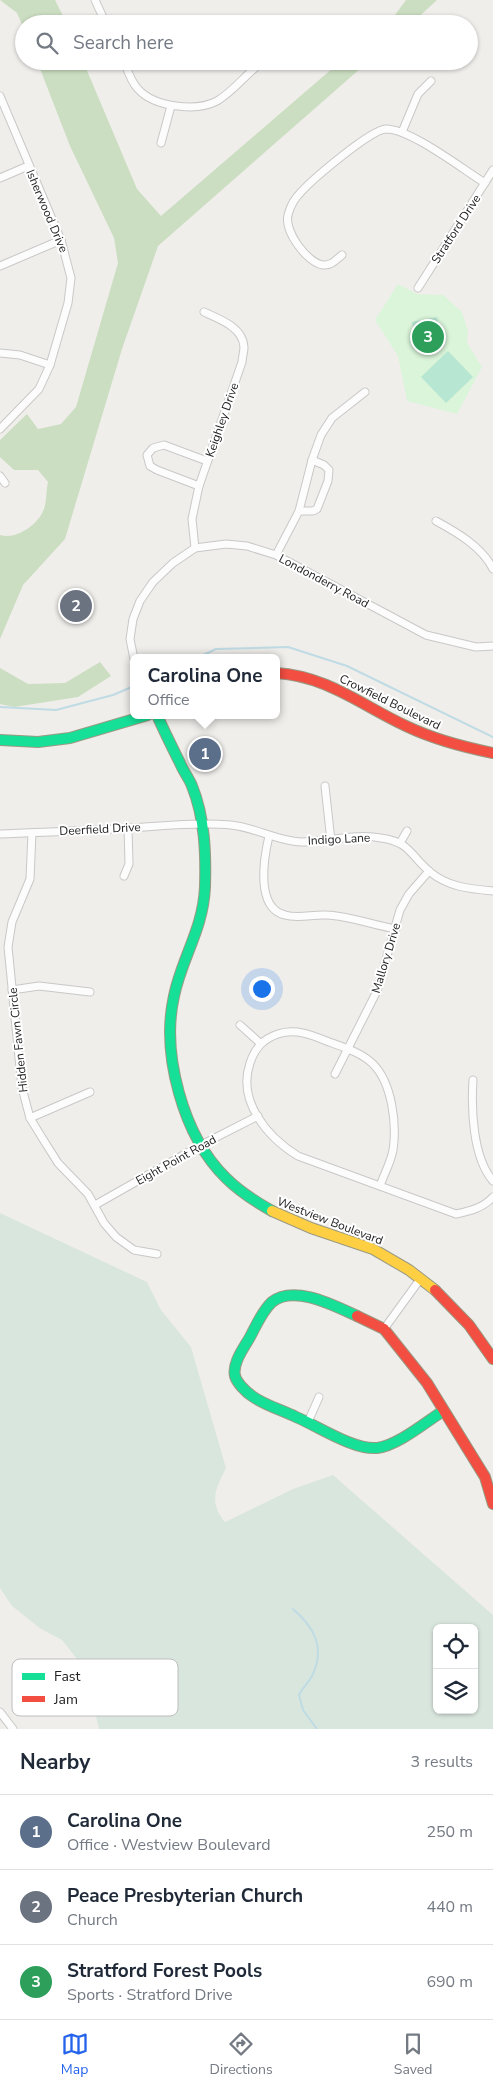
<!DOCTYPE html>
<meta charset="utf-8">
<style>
body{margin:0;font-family:"Nunito Sans",sans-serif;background:#f2f2f3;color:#1f2937}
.controls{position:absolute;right:15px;bottom:15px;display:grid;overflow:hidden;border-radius:8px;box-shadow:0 1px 4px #0004}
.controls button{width:45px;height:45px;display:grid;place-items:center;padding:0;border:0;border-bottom:1px solid #e0e1e3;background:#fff;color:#1f2937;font:25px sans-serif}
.you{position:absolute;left:261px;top:988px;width:18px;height:18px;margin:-12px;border:4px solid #fff;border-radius:50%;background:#1a73e8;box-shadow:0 0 0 8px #1a73e833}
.badge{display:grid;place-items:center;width:32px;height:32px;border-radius:50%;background:#2563eb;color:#fff;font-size:16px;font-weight:700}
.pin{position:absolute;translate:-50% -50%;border:2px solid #fff;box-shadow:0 1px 5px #0006}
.popup{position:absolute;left:130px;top:654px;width:150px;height:65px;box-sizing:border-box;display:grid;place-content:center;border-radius:8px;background:#fff;filter:drop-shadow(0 1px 4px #0005);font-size:16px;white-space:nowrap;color:#747a83}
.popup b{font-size:19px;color:#1f2937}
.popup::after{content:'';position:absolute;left:50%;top:100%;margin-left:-10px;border:10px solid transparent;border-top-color:#fff}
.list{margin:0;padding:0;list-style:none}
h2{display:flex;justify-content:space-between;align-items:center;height:65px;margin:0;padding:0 20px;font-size:21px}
h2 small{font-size:16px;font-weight:400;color:#747a83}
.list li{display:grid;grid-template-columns:32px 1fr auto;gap:15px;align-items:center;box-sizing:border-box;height:75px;padding:0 20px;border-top:1px solid #e0e1e3}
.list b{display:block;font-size:19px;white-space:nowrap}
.list p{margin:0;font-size:16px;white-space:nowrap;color:#747a83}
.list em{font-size:16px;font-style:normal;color:#747a83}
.icon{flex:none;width:28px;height:28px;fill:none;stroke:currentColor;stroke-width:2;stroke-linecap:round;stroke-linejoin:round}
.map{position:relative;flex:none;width:493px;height:1729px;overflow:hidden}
.search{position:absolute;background:#fff;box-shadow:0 1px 4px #0004;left:15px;right:15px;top:15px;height:55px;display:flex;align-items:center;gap:12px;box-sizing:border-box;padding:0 18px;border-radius:28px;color:#747a83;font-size:19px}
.sheet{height:290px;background:#fff}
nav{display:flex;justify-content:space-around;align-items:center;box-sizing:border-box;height:70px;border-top:1px solid #e0e1e3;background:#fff;font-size:14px;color:#747a83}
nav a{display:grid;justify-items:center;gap:2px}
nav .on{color:#2563eb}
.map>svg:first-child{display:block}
</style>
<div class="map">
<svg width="493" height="1729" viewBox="0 0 493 1729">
<rect width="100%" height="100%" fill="#f0eeeb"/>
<g fill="#cbdec1">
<path d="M0,0H55L67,24H24V29L17,13Z"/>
<path d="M406,0H437L411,24H384L395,15Z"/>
<path d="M37,61H83L137,189L161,216L341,61H369L158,246L122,349L65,539L23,585L0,639V535C16,540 38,525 44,509C47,501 46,490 48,482L38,470H14L0,457V440L27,414L38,429L61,424L76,407L118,263L114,238L70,146Z"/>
<path d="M100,662L111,676L78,697L14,707L0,704V668L28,684L65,683Z"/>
</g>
<path fill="#d9e6de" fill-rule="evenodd" d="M0,1213L147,1282L161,1310L191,1347L226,1468C216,1489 208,1501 225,1522L293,1489L333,1475L493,1615V1729H99L85,1669L62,1640L41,1629L12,1606L0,1588ZM437,1628H474V1710H437Z"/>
<path fill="#daf5da" d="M398,284L417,294L443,295L462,312L468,331L467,343L482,367L457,414L407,401L398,356L375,320Z"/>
<g fill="#b7e6d2">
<path d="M437,317L442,345L417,349L412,322Z"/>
<path d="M448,351L473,377L446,403L421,377Z"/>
</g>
<path fill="#bfdbe3" d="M426,328L427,334L435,335L436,341L429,343L421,339L420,332Z"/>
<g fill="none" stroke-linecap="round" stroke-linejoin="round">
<g stroke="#bfdbe3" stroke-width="2">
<path d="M197,658L216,649L288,647L347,666L493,737"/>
<path d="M0,707L56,710L113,695L134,686"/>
<path d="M293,1609C314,1627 326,1648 312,1676C309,1682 302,1688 299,1695L303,1710L317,1729"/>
</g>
<defs>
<g id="street">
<path d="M95,0L106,24"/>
<path d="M124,61C127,69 131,82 138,89C154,107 196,112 217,101C231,93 243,78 255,68L259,61"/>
<path d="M0,96L61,240L71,278L68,303L50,365L39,389L0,429"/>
<path d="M402,132L418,94L431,81"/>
<path d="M161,143L171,106"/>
<path d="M0,178L28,166"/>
<path d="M342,255C336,260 331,266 323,265C307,263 284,231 288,215C290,207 295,198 301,192C313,179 370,130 386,129C411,129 462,169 485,183"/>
<path d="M0,266L61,240"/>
<path d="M418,288L493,170"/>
<path d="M0,353L20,355L50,365"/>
<path d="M0,476L5,483"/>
<path d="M199,486L157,470L150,466L147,455L153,448L164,445L207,461"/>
<path d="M299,511H313L317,509L328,481L329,470L324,465L312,460"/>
<path d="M436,521C458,533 482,547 493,569"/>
<path d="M195,548L192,519L199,486L242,362C242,358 244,352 244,347C243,327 219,319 204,312"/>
<path d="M276,555L299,511L312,460L321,435L332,418L365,392"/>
<path d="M134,659L130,639L133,619L140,601L153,582L173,563L195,548L226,544L247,546L276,555L426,635L476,647L493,646"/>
<path d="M325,786L331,841"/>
<path d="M32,833L30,879L12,922L8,947L22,1088L30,1118L41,1136L58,1163L88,1194L104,1223L116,1237L134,1250L157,1254"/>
<path d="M0,834C43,832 86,831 129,828C163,826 198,822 231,825C254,827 277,841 301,842C328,842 355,833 381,838C410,842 410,855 429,871C447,887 470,889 493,891"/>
<path d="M269,836C264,857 255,908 285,915C299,919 313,914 327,915C349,916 373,925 396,929"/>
<path d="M400,843L407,831"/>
<path d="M124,876L129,864L128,828"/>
<path d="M12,990L39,986L90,992"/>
<path d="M240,1025L260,1043"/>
<path d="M335,1074L377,991L400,910L409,894L429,871"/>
<path d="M473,1080C471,1110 473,1158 493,1181"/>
<path d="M30,1118L90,1092"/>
<path d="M380,1186C384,1174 391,1162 393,1150C397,1124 392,1083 373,1064C362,1053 343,1047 329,1042C312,1035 295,1028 278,1034C263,1039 255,1048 250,1063C237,1101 267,1137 298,1156L456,1214C470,1211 483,1208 493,1197"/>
<path d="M95,1205L201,1145L258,1116"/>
<path d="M384,1329L421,1278"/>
<path d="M308,1422L319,1397"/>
<path d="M0,1712L13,1729"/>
</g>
<g id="fast">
<path d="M157,715C164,731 172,747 180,763C183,771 189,778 192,786C205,818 206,854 205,887C203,930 182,957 174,996C161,1054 183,1136 226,1178C240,1192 256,1202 272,1211"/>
<path d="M0,740L38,742L70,738L148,715"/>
<path d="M357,1316C335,1306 294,1284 272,1302C262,1311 256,1326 250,1337C244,1348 232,1363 235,1376C237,1383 246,1392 252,1396C264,1405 282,1410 296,1417C318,1426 353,1450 377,1448C397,1446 426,1422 443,1411"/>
</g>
<path id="slow" d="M272,1211L311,1228L373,1249L409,1270L435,1290"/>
<g id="jam">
<path d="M276,673C327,676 361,705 406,726C433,739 463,747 493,753"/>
<path d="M435,1290L469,1325L493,1359"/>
<path d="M357,1316L384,1329L427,1383L485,1477L493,1504"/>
</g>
</defs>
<use href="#street" stroke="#c9c8c7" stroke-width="9"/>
<use href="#fast" stroke="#999a82" stroke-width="12"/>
<use href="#slow" stroke="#999a82" stroke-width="12"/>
<use href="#jam" stroke="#999a82" stroke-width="12"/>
<use href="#street" stroke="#fdfcfc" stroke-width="7"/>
<use href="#fast" stroke="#16e098" stroke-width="10"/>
<use href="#slow" stroke="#ffcf43" stroke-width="10"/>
<use href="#jam" stroke="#f24e42" stroke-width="10"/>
</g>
<g text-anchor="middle" stroke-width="4" stroke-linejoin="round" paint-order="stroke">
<g font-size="12" fill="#222" stroke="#fff">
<text transform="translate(47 211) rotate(67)" y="4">Isherwood Drive</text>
<text transform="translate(456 229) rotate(-57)" y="4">Stratford Drive</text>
<text transform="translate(222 420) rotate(-71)" y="4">Keighley Drive</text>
<text transform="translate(324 581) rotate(28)" y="4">Londonderry Road</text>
<text transform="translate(390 702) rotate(26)" y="4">Crowfield Boulevard</text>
<text transform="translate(100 829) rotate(-3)" y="4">Deerfield Drive</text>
<text transform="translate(339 839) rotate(-3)" y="4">Indigo Lane</text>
<text transform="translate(386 958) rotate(-73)" y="4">Mallory Drive</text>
<text transform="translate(18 1040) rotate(-96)" y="4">Hidden Fawn Circle</text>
<text transform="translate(176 1160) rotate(-29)" y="4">Eight Point Road</text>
<text transform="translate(330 1221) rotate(21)" y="4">Westview Boulevard</text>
</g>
</g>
<rect x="12" y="1659" width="166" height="57" rx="8" fill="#fff" stroke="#bdbdbd" stroke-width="1"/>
<rect x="22" y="1673" width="23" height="7" fill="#16e098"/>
<rect x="22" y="1696" width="23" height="6" fill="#f24e42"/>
<g font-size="14" fill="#222">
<text x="54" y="1681">Fast</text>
<text x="54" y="1704">Jam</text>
</g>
</svg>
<div class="controls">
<button><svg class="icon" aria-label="locate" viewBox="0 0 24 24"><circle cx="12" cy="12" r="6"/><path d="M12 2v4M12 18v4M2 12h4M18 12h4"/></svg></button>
<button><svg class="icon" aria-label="layers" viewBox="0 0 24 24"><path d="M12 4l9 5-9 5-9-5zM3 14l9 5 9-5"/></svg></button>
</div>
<div class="you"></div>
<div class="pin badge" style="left:205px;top:754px;background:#5c6f8a">1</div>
<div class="popup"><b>Carolina One</b>Office</div>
<div class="pin badge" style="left:76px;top:606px;background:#6b7280">2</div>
<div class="pin badge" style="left:428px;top:337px;background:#2e9e5b">3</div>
<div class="search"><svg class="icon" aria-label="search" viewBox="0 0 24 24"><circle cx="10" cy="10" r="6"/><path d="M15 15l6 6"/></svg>Search here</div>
</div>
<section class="sheet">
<h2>Nearby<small>3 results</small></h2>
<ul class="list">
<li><span class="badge" style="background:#5c6f8a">1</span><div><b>Carolina One</b><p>Office · Westview Boulevard</p></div><em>250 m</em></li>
<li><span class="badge" style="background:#6b7280">2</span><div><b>Peace Presbyterian Church</b><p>Church</p></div><em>440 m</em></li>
<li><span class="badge" style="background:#2e9e5b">3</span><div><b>Stratford Forest Pools</b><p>Sports · Stratford Drive</p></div><em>690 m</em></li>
</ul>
</section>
<nav>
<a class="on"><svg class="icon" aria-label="map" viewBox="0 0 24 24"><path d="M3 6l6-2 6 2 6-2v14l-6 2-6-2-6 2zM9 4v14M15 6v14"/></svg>Map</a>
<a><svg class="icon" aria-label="directions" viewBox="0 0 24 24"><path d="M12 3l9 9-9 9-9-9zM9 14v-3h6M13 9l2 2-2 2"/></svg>Directions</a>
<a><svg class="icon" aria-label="saved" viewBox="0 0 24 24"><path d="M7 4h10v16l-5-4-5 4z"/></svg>Saved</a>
</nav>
